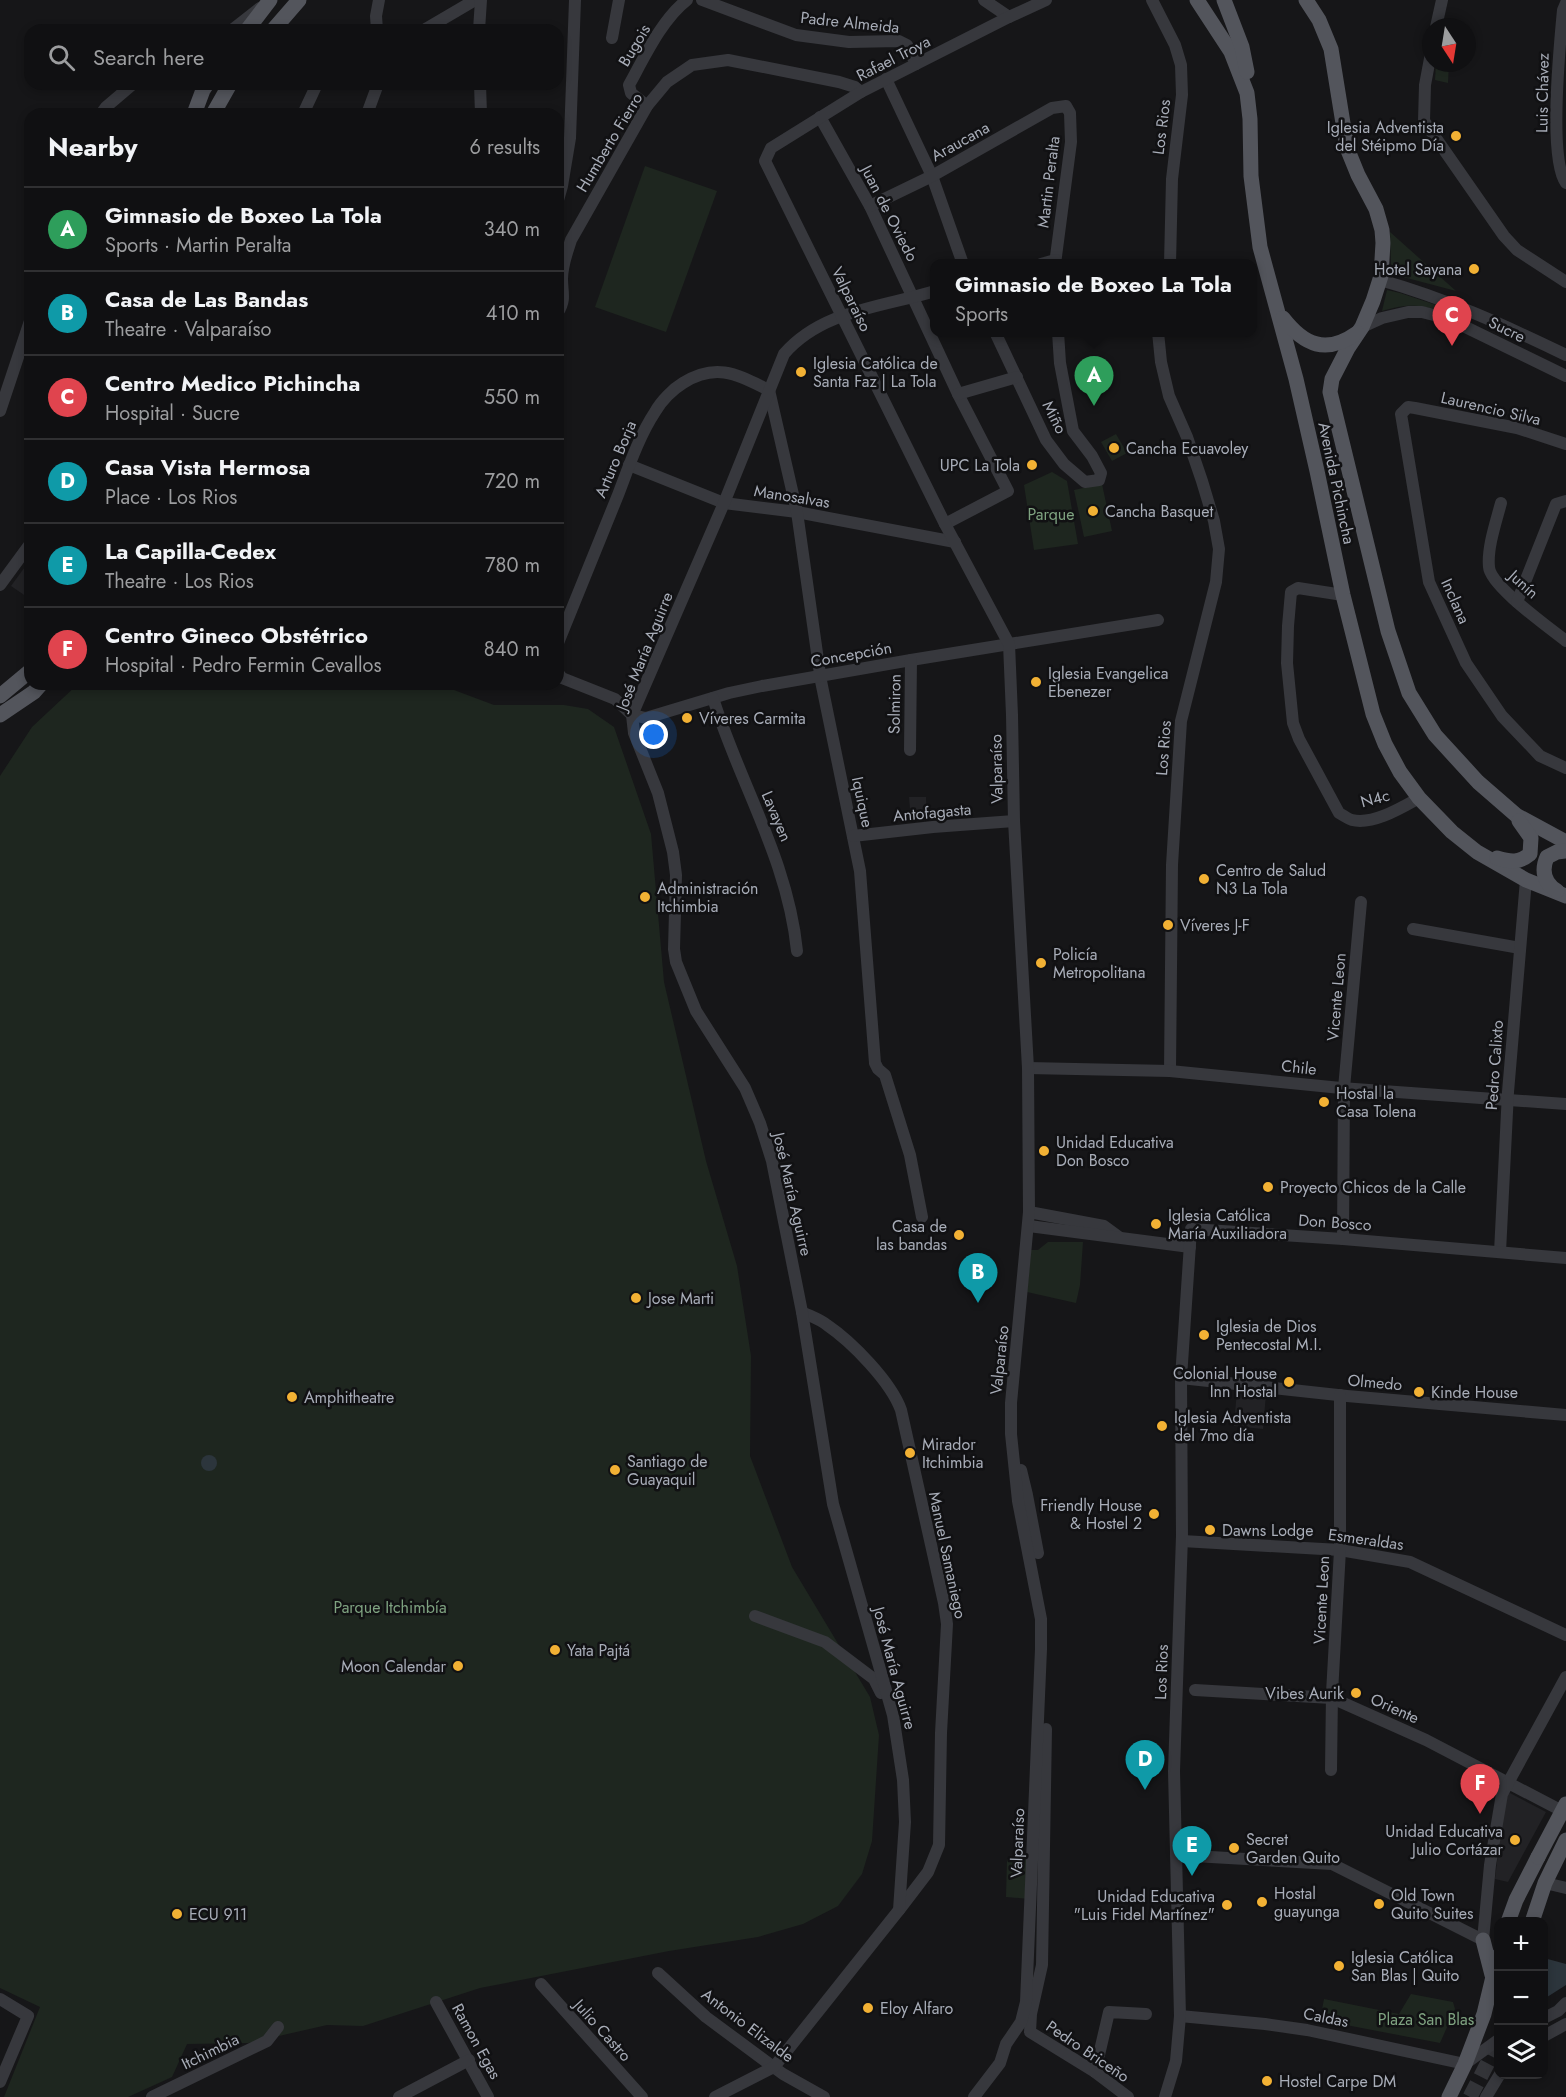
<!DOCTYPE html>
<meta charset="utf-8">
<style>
body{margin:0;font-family:Jost,sans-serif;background:#1e1e20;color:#f1f3f6}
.controls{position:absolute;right:18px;bottom:18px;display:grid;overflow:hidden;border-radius:12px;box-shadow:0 3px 9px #0003}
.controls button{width:54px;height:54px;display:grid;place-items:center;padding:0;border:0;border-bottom:2px solid #303032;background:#101012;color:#f1f3f6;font:30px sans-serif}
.compass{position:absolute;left:1422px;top:18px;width:54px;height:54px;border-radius:50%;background:#101012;box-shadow:0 3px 9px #0003;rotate:168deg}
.you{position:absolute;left:654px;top:735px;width:21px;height:21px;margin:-15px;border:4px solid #fff;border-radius:50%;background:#1a73e8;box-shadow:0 0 0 9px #1a73e833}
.badge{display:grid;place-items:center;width:39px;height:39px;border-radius:50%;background:#7c3aed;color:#fff;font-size:20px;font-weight:700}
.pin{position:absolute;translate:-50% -50px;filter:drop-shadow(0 2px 3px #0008)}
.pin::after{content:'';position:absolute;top:32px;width:21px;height:18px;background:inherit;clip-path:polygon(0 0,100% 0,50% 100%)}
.popup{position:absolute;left:930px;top:259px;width:327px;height:78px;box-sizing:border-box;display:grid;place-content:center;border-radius:12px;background:#101012;filter:drop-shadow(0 2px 4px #0005);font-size:20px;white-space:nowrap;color:#9c9d9f}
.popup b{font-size:22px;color:#f1f3f6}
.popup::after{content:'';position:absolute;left:50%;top:100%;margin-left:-12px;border:12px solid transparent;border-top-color:#101012}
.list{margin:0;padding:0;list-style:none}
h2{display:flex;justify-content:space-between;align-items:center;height:78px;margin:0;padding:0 24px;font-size:26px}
h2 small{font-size:20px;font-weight:400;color:#9c9d9f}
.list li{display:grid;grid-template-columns:39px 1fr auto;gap:18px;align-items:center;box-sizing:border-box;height:84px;padding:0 24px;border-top:2px solid #303032}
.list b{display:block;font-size:22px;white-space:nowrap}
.list p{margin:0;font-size:20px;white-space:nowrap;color:#9c9d9f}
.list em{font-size:20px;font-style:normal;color:#9c9d9f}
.icon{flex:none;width:33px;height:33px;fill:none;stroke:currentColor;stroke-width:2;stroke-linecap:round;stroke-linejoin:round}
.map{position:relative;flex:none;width:1566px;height:2097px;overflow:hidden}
.search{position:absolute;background:#101012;box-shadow:0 3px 9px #0003;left:24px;top:24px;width:540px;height:66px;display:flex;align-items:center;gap:15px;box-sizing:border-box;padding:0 21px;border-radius:18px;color:#9c9d9f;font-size:22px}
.panel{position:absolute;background:#101012;box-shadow:0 3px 9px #0003;left:24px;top:108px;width:540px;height:582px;border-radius:18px}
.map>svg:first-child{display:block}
</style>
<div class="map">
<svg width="1566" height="2097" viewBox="0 0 1566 2097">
<rect width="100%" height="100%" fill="#161618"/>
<g fill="#222225">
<path d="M30,560V599L11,586Z"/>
<path d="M909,797H926L927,820L911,821Z"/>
<path d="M1237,1390L1266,1394L1263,1429L1234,1426Z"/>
<path d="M1510,1793L1546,1812L1508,1882L1495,1879L1505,1795Z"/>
</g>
<g fill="#1e261f">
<path d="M1436,63H1449L1448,83L1435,80Z"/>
<path d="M645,166L717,191L666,332L595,307Z"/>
<path d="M1390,232L1456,291L1388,273L1391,266Z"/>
<path d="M1387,290L1400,293L1445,308L1444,311C1418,305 1408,303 1382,311Z"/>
<path d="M1116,434L1127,453L1112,461L1101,442Z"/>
<path d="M1052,472L1067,481L1078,544L1034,550L1024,485Z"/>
<path d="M1102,484L1112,531L1084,537L1074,490Z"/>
<path d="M78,684H438L494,705H564L588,709L614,727L651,834L664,982L706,1161L737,1266L751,1356L750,1456L792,1567L870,1697L879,1735L872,1841L862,1874L838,1906L803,1924L758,1937L669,1951L480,1988L363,2026L327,2025L248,2043L187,2044L172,2077L128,2097H4L40,2007L0,1988V776L32,727Z"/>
<path d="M1048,1242H1083L1080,1285L1076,1303L1027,1292L1031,1250H1038Z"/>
<path d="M1007,1859H1030L1029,1899L1006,1897Z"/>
<path d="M1411,1994L1453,2002L1455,2009L1440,2043L1320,2020L1324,1999L1399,2014Z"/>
</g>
<g fill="#2c353c">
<circle cx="209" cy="1463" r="8"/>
<path d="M1544,1958L1566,1964V1985L1544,1999Z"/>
</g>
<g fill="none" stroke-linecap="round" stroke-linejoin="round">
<path stroke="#333438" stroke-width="15" stroke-dasharray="15 8" stroke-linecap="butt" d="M1470,2097L1498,2043"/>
<g stroke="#37383d" stroke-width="12">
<path d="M702,0L796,35L849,42L899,41L907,45L916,64"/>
<path d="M984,0L1009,17"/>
<path d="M1152,0L1175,45L1181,65L1182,95L1172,179L1170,264"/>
<path d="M1566,3L1563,10C1560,43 1548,158 1566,183"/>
<path d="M1436,27L1442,0"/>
<path d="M232,30L260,8"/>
<path d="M377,30L376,16L379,0"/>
<path d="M424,30L475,0"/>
<path d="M479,30L481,0"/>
<path d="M612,38L619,0"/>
<path d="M1431,53L1425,85L1424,121L1504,236L1517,250L1566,282"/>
<path d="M886,79L932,176L963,264"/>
<path d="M480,84L481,114"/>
<path d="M647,106L631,93L629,85C644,58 662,19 687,0"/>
<path d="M101,114L106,107L133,84"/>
<path d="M303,114L317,84"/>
<path d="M367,114L378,84"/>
<path d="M820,117L870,206L958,394L1008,491L945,524"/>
<path d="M558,200L562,186L570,138L575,0"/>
<path d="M870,206L932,176L1052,108L1066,106L1070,113L1071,142L1055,264"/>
<path d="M1041,264L1055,260"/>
<path d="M1380,280C1445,298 1506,326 1566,355"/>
<path d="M558,312C566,300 562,292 562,279C562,265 567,253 571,240L647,106L667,82L692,65L728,60L839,82L855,87L861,92"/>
<path d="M1362,327L1382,318L1408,312H1422L1449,319L1566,376"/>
<path d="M995,332L1046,440L1064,464L1085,482L1099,480L1101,473L1092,456L1073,431L1060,363L1058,332"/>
<path d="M1158,332L1161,362L1169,396L1187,437L1202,481L1214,521L1219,549L1216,582L1181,721L1172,865L1170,1071"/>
<path d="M958,394L1017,377"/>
<path d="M0,411L30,321"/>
<path d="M1566,444L1517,428L1415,408L1408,407L1401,414L1429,582L1466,663L1502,716L1540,756L1566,768"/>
<path d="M629,465L724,503L797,512L955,542"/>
<path d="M1501,503C1496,522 1487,548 1489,567C1490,586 1550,628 1566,641"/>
<path d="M0,585L30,544"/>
<path d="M1343,595L1298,588L1291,592L1288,626L1287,663L1293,723L1299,739L1339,813C1343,815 1348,819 1352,820C1373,825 1401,808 1419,798"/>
<path d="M1517,602L1556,504L1566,501"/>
<path d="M558,643C578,594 598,545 618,495C628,469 639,436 655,412C661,401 673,389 683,383C717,362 738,375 769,390L797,512L821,681L860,871L875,1063L878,1069L885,1075L910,1155L922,1217"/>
<path d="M558,673L562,678L615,699L632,715L646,718L729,693L762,686L911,660L1158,620"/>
<path d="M713,698C740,784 788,860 797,951"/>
<path d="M910,750L911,660"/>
<path d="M853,836L933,827L1014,821"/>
<path d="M1413,929L1520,948"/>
<path d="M1028,1068L1170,1071L1341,1088L1566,1104"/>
<path d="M1029,1212L1104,1226L1119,1237"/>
<path d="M1029,1226L1190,1247"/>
<path d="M1343,1239L1344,1088L1361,902"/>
<path d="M1500,1252L1508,1092L1526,880"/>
<path d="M802,1312C810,1316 820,1319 827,1325C852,1342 891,1382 901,1410L944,1603L947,1624L941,1733L939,1845L928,1872L899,1910"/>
<path d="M1181,1378L1347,1396L1566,1415"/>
<path d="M1021,1470L1027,1495L1038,1553"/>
<path d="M1182,1541L1340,1550L1410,1562L1566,1635"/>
<path d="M755,1616L825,1642L874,1679L881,1693"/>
<path d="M1195,1690L1332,1698L1426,1740L1566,1813"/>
<path d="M1046,1729L1042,1965L1031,2014L1030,2032L1095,2072L1128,2097"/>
<path d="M1331,1770L1332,1693L1340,1550V1395"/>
<path d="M1176,1855L1332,1864L1483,1940L1490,1865L1502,1794L1566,1677"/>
<path d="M1545,1883L1566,1888"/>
<path d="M658,1973L706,2017L783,2074L824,2097"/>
<path d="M541,1984L642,2097"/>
<path d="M0,1999L28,2016L0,2082"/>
<path d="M436,2002L488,2097"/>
<path d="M1180,2016L1265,2024L1307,2030L1465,2064L1498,2040"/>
<path d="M1544,2018L1558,2011L1566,2003"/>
<path d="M1544,2036L1566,2024"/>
<path d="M1095,2072L1109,2012L1146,2014"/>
<path d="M152,2097L267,2041L278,2027"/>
<path d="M399,2097L469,2060"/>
<path d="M715,2097L774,2067L899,1910L905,1822L903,1780L893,1715L833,1504L802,1312L772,1161L760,1123L745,1088L696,1011L676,962L674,949L676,875L673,852L658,793L634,733L632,715L724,503L784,354C822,310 883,307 935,291"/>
<path d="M974,2097L1000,2063L1006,2044L1021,2022L1026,2002L1041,1649V1619L1018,1501L1011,1434V1403L1029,1212L1028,1068L1014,821L1012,715L1009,644L945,524L765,161L771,148L861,92L1009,17L1046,0"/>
<path d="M1165,2097L1176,2061L1180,2016L1174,1771L1182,1536L1181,1378L1191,1229L1343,1239L1566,1258"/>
<path d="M1486,2097L1500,2074"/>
</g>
<g stroke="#53555c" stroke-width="15">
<path d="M1197,0L1231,52L1247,93L1250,119L1251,176L1260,247L1296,379L1317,471L1343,595L1373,714L1385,744L1400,772L1419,798L1452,832L1477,852L1526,880L1566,896"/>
<path d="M1224,0L1242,47L1247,72"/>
<path d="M1306,0L1319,20L1331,49L1347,148L1358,175L1376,209L1382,230L1383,243L1381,276L1373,301L1362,327L1348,348L1332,379L1330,392L1388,631L1409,693L1435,735L1478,782L1516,815L1566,842"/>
<path d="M247,30L270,0"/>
<path d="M273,30L299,0"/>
<path d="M194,114L203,90L207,84"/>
<path d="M213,114L230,84"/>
<path d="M1283,318C1304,345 1326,355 1357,333"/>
<path d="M0,696L30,671"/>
<path d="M0,715L34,692L41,684"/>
<path d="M1497,858C1511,862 1519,863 1530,854L1531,838L1519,821"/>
<path d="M1557,891C1544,883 1541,871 1547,857L1557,852L1566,851"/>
<path d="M1508,1922L1516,1900L1538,1857"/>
<path d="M1532,1922L1545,1883L1566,1840"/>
<path d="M1483,1940L1492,1975"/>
<path d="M1449,2097L1465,2064L1484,2014L1498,1956"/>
</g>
<path stroke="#53555c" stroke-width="15" d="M1538,1857L1566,1804"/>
</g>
<g fill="#f2b134" stroke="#111113" stroke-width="2">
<circle cx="1456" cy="136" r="6"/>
<circle cx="1474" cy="269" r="6"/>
<circle cx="801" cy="372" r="6"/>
<circle cx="1114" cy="448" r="6"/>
<circle cx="1032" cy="465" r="6"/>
<circle cx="1093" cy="511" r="6"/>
<circle cx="1036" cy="682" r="6"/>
<circle cx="687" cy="718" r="6"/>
<circle cx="1204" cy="879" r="6"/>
<circle cx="645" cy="897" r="6"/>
<circle cx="1168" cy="925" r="6"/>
<circle cx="1041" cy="963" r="6"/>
<circle cx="1324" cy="1102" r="6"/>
<circle cx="1044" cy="1151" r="6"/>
<circle cx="1268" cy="1187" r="6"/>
<circle cx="1156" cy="1224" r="6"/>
<circle cx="959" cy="1235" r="6"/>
<circle cx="636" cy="1298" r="6"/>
<circle cx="1204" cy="1335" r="6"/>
<circle cx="1289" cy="1382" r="6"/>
<circle cx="1419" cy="1392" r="6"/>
<circle cx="292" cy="1397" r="6"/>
<circle cx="1162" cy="1426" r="6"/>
<circle cx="910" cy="1453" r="6"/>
<circle cx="615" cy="1470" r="6"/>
<circle cx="1154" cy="1514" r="6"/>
<circle cx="1210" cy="1530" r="6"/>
<circle cx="555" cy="1650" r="6"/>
<circle cx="458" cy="1666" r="6"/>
<circle cx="1356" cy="1693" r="6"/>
<circle cx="1515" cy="1840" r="6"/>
<circle cx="1234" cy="1848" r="6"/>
<circle cx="1262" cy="1902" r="6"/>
<circle cx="1379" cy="1904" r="6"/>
<circle cx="1227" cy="1905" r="6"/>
<circle cx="177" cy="1914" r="6"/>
<circle cx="1339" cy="1966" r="6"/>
<circle cx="868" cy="2008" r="6"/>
<circle cx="1267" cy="2081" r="6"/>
</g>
<g text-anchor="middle" stroke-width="5" stroke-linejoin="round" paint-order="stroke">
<g font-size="16" fill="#a8adb8" stroke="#111113">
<text transform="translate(850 22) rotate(6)" y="6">Padre Almeida</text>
<text transform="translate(634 45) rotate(-59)" y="6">Bugois</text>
<text transform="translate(893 58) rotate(-27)" y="6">Rafael Troya</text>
<text transform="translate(1542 93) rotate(-89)" y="6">Luis Chávez</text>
<text transform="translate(1161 127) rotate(-83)" y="6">Los Rios</text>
<text transform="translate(960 141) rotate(-29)" y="6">Araucana</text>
<text transform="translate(609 142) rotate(-59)" y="6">Humberto Fierro</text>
<text transform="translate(1048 182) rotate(-83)" y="6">Martin Peralta</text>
<text transform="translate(890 213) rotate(63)" y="6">Juan de Oviedo</text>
<text transform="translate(852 299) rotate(64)" y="6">Valparaíso</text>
<text transform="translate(1507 329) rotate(26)" y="6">Sucre</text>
<text transform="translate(1491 408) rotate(13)" y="6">Laurencio Silva</text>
<text transform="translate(1055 417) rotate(63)" y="6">Miño</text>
<text transform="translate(615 459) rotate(-67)" y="6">Arturo Borja</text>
<text transform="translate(1337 483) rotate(78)" y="6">Avenida Pichincha</text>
<text transform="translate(792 496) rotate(9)" y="6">Manosalvas</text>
<text transform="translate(1524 584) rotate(42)" y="6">Junín</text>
<text transform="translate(1456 601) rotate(66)" y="6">Inclana</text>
<text transform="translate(644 651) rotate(-68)" y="6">José María Aguirre</text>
<text transform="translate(851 654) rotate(-10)" y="6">Concepción</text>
<text transform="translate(894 704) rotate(-89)" y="6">Solmiron</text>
<text transform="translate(1163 748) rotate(-86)" y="6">Los Rios</text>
<text transform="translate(996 769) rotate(-91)" y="6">Valparaíso</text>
<text transform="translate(1375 798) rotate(-15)" y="6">N4c</text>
<text transform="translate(863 802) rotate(78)" y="6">Iquique</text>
<text transform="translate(932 812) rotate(-5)" y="6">Antofagasta</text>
<text transform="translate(777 816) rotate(67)" y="6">Lavayen</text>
<text transform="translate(1336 997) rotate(-85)" y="6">Vicente Leon</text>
<text transform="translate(1494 1065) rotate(-86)" y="6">Pedro Calixto</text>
<text transform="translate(1299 1067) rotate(6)" y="6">Chile</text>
<text transform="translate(793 1194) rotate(77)" y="6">José María Aguirre</text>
<text transform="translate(1335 1222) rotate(4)" y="6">Don Bosco</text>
<text transform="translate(999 1360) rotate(-84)" y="6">Valparaíso</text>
<text transform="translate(1375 1382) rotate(5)" y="6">Olmedo</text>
<text transform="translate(1366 1539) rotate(8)" y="6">Esmeraldas</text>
<text transform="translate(948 1555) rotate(78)" y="6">Manuel Samaniego</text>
<text transform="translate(1321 1600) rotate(-87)" y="6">Vicente Leon</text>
<text transform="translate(895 1668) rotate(75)" y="6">José María Aguirre</text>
<text transform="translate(1161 1672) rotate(-88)" y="6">Los Rios</text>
<text transform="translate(1395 1708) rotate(24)" y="6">Oriente</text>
<text transform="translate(1017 1843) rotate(-88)" y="6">Valparaíso</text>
<text transform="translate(1326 2017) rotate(11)" y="6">Caldas</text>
<text transform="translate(748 2025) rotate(37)" y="6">Antonio Elizalde</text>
<text transform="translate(603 2030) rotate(48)" y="6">Julio Castro</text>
<text transform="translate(477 2041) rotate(61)" y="6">Ramon Egas</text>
<text transform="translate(210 2051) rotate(-26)" y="6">Itchimbia</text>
<text transform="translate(1088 2051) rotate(34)" y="6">Pedro Briceño</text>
</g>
<g font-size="16" fill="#a8adb8" stroke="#111113" text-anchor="start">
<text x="1444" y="133" text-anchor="end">Iglesia Adventista<tspan x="1444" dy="18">del Stéipmo Día</tspan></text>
<text x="1462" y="275" text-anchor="end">Hotel Sayana</text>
<text x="813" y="369">Iglesia Católica de<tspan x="813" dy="18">Santa Faz | La Tola</tspan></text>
<text x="1126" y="454">Cancha Ecuavoley</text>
<text x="1020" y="471" text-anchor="end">UPC La Tola</text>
<text x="1105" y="517">Cancha Basquet</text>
<text x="1048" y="679">Iglesia Evangelica<tspan x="1048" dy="18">Ebenezer</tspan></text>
<text x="699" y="724">Víveres Carmita</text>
<text x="1216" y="876">Centro de Salud<tspan x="1216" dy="18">N3 La Tola</tspan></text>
<text x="657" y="894">Administración<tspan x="657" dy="18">Itchimbia</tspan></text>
<text x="1180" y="931">Víveres J-F</text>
<text x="1053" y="960">Policía<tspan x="1053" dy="18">Metropolitana</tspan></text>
<text x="1336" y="1099">Hostal la<tspan x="1336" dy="18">Casa Tolena</tspan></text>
<text x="1056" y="1148">Unidad Educativa<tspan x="1056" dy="18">Don Bosco</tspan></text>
<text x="1280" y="1193">Proyecto Chicos de la Calle</text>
<text x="1168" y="1221">Iglesia Católica<tspan x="1168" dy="18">María Auxiliadora</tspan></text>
<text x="947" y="1232" text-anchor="end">Casa de<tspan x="947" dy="18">las bandas</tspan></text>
<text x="648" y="1304">Jose Marti</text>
<text x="1216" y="1332">Iglesia de Dios<tspan x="1216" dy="18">Pentecostal M.I.</tspan></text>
<text x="1277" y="1379" text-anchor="end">Colonial House<tspan x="1277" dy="18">Inn Hostal</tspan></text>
<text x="1431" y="1398">Kinde House</text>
<text x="304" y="1403">Amphitheatre</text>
<text x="1174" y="1423">Iglesia Adventista<tspan x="1174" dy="18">del 7mo día</tspan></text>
<text x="922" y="1450">Mirador<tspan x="922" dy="18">Itchimbia</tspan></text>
<text x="627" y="1467">Santiago de<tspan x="627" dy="18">Guayaquil</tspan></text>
<text x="1142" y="1511" text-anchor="end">Friendly House<tspan x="1142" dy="18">&amp; Hostel 2</tspan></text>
<text x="1222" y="1536">Dawns Lodge</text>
<text x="567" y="1656">Yata Pajtá</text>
<text x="446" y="1672" text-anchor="end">Moon Calendar</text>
<text x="1344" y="1699" text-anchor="end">Vibes Aurik</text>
<text x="1503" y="1837" text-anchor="end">Unidad Educativa<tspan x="1503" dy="18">Julio Cortázar</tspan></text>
<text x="1246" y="1845">Secret<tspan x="1246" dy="18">Garden Quito</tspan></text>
<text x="1274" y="1899">Hostal<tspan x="1274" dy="18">guayunga</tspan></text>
<text x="1391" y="1901">Old Town<tspan x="1391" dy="18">Quito Suites</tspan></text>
<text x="1215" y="1902" text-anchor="end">Unidad Educativa<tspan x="1215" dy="18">"Luis Fidel Martínez"</tspan></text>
<text x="189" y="1920">ECU 911</text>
<text x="1351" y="1963">Iglesia Católica<tspan x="1351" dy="18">San Blas | Quito</tspan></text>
<text x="880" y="2014">Eloy Alfaro</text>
<text x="1279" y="2087">Hostel Carpe DM</text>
</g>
<g font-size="16" fill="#7fa381" stroke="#111113">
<text x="1051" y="520">Parque</text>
<text x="390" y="1613">Parque Itchimbía</text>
<text x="1426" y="2025">Plaza San Blas</text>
</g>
</g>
</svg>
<div class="controls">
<button>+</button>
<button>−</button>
<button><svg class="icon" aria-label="layers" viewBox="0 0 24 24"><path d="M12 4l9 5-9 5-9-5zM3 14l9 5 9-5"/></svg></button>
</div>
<svg class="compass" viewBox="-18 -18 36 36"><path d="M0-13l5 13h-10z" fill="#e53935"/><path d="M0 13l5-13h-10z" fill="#9c9d9f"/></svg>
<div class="you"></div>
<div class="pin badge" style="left:1094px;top:406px;background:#2e9e5b">A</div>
<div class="popup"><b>Gimnasio de Boxeo La Tola</b>Sports</div>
<div class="pin badge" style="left:978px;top:1303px;background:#0f9aa8">B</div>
<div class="pin badge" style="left:1452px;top:346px;background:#e0444e">C</div>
<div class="pin badge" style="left:1145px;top:1790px;background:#0f9aa8">D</div>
<div class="pin badge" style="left:1192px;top:1876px;background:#0f9aa8">E</div>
<div class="pin badge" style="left:1480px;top:1814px;background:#e0444e">F</div>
<div class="search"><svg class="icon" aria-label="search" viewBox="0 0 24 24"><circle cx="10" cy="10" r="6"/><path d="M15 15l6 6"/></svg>Search here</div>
<section class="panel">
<h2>Nearby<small>6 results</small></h2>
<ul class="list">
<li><span class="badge" style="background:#2e9e5b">A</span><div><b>Gimnasio de Boxeo La Tola</b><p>Sports · Martin Peralta</p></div><em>340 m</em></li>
<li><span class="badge" style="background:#0f9aa8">B</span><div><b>Casa de Las Bandas</b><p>Theatre · Valparaíso</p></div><em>410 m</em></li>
<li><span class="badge" style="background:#e0444e">C</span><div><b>Centro Medico Pichincha</b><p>Hospital · Sucre</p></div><em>550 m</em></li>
<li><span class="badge" style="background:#0f9aa8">D</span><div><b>Casa Vista Hermosa</b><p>Place · Los Rios</p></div><em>720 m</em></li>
<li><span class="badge" style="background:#0f9aa8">E</span><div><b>La Capilla-Cedex</b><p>Theatre · Los Rios</p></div><em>780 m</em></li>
<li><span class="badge" style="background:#e0444e">F</span><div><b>Centro Gineco Obstétrico</b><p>Hospital · Pedro Fermin Cevallos</p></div><em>840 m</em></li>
</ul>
</section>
</div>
